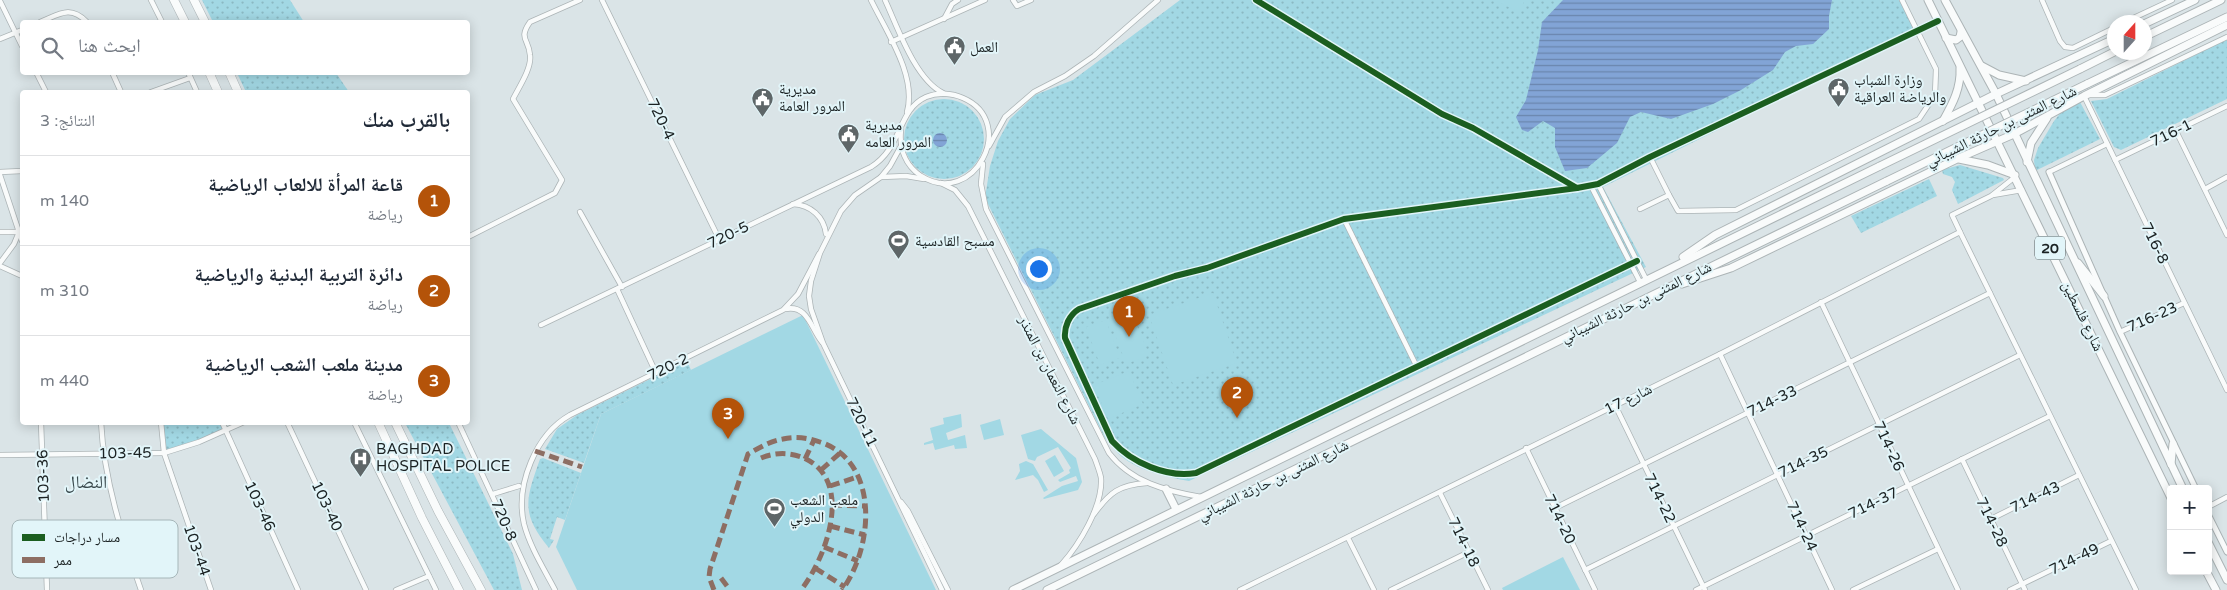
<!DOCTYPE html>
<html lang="ar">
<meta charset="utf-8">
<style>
body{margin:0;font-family:"Varela Round","Noto Naskh Arabic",sans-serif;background:#f2f2f3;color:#1f2937;direction:rtl}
.controls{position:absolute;right:15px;bottom:15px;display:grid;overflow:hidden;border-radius:5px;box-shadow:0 2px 12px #0003}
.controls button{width:45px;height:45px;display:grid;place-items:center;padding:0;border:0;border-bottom:1px solid #e0e1e3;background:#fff;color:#1f2937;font:25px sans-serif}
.compass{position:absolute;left:2107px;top:15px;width:45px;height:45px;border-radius:50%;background:#fff;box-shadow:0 2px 12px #0003;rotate:21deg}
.you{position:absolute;left:1038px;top:268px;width:18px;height:18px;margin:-12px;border:4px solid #fff;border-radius:50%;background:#1a73e8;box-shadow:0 0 0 8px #1a73e833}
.badge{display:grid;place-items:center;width:32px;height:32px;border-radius:50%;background:#b45309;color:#fff;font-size:16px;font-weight:700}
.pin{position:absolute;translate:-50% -41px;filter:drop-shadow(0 1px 2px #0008)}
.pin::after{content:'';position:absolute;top:26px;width:18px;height:15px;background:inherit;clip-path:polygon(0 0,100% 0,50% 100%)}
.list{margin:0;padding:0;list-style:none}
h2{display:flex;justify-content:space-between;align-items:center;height:65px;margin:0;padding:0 20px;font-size:21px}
h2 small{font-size:16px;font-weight:400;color:#747a83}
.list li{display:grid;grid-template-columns:32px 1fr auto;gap:15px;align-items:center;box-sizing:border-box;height:90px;padding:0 20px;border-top:1px solid #e0e1e3}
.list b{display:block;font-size:19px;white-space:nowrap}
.list p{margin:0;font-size:16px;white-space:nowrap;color:#747a83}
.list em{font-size:16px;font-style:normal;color:#747a83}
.icon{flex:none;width:28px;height:28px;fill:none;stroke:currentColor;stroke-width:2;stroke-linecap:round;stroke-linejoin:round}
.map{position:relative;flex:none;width:2227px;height:590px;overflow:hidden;direction:ltr}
.search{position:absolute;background:#fff;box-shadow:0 2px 12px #0003;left:20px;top:20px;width:450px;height:55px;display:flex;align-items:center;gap:12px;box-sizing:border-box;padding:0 18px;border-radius:5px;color:#747a83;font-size:19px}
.panel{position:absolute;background:#fff;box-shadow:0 2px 12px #0003;left:20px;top:90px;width:450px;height:335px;border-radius:5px;direction:rtl}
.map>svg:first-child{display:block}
</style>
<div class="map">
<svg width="2227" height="590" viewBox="0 0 2227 590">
<defs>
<pattern id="grass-dots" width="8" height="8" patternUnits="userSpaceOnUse" patternTransform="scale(1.25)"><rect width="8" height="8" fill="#a2d8e4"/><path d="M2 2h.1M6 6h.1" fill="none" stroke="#8bb9c3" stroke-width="1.8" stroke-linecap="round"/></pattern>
<pattern id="water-rules" width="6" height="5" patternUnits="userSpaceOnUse" patternTransform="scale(1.25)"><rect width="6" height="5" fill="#82a4d6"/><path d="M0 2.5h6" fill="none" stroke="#6a85ad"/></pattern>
</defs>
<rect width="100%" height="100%" fill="#dae4e7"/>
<g fill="url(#grass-dots)">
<path d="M202,0H290L304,22H213Z"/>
<path d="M1180,0H1901L1915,32L1603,187L1646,267L1189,481C1167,477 1139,471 1121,456C1115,451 1110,444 1105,438L985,198L990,166L998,141L1010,119L1035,95L1073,80Z"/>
<path d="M2227,39V99L2121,150L2114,147L2091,101L2107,99Z"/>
<path d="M237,73H336L349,92H246Z"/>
<circle cx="944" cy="139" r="40"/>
<path d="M2080,102L2100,139L2035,171L2034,160L2038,148L2054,121L2062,111Z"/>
<path d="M1960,165L2003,178L2004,180L1958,204L1952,190L1955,182L1952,177L1943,174L1942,170Z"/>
<path d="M1929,179L1937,196L1861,233L1851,216Z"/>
<path d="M687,361L691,370L601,414L584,463L545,449L557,429L577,415Z"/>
<path d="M161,423H222L225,431L164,453Z"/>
<path d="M405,423H449L513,554L522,590H494Z"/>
<path d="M543,458L581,473L565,520L557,517L550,539L554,540L549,548C520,513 526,499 540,459Z"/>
</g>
<g fill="#a2d8e4">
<path d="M1494,0H1525L1519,12Z"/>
<path d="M1213,293L1237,363L1173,385L1149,315Z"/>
<path d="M1131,310L1149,355L1126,364L1109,319Z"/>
<path d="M803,315L936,590H577L556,547L601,414Z"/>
<path d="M1106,320L1120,358L1100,365L1086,327Z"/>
<path d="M1129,371L1143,404L1108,419L1094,385Z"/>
<path d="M961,414L962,427L946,433L948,440L965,435L967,448L955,449L954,445L935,450L933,443L924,445V443L933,440L930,428L944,424L943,418Z"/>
<path d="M1000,419L1004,435L984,440L980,425Z"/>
<path d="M1041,429L1076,458L1082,482L1078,490L1044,499L1043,498L1062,486L1078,481L1076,476L1060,482L1058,480L1070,473L1069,470L1071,468L1058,447L1037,457L1035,461L1028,459L1021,435Z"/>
<path d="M1055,455L1064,471L1054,477L1045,461Z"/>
<path d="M1026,461L1033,464L1048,490L1044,492L1038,480L1033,475L1015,480L1020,471L1019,464Z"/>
<path d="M1563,557L1580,590H1503L1502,588Z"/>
</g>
<g fill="url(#water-rules)">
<path d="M1563,0H1832L1829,16V29L1813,44L1796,46L1785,52L1773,70L1741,90L1713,104L1671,119L1641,112L1630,117L1617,143L1587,168L1565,171L1555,147V128L1543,121L1528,132L1522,130L1516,117L1526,100L1538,50L1542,22Z"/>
<circle cx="940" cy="140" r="7"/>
</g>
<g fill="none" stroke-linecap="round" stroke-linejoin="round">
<defs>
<g id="minor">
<path d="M151,0L162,22"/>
<path d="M602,0L719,239"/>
<path d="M871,0C887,33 917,76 907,112"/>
<path d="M885,0C898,28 915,79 943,93"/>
<path d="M1013,0L1017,6L1031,0"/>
<path d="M1256,0L1442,114L1473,128L1577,188L1598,184L1650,157L1938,21"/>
<path d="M2042,0L2060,41L2065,47L2073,48L2114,28"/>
<path d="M0,1L22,46"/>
<path d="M944,19L952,4L958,0"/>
<path d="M40,22C60,14 70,5 87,22"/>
<path d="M2125,22L2172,0"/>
<path d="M0,39L22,30"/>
<path d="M891,42L985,0"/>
<path d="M36,72L46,92"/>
<path d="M112,72L121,92"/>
<path d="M188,72L197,92"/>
<path d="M151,92L190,78"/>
<path d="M2088,95H2105L2227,37"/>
<path d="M2084,96L2227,390"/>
<path d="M2176,131L2227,235"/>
<path d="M901,146L890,166L881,177L855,195L841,211L820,253L811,281L809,296L811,309L823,343L942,590"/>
<path d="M989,146L1005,117L1034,92L1065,76L1094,56L1158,0"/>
<path d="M1650,157L1669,195"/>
<path d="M2115,160L2227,106"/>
<path d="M983,164L981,184L986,209L1109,453C1131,482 1166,491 1201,497"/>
<path d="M0,172L22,171"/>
<path d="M2049,172L2107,144"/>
<path d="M0,175L22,241"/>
<path d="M881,177L906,176L924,179"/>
<path d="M941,183L955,190L968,206L1095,459C1097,465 1100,472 1101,478C1103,506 1079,545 1061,565"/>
<path d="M1598,184L1646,279"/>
<path d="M1591,186L1640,282"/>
<path d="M1577,188L1344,219L1207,268L1175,276L1079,309C1069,315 1064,327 1065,338L1112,441C1132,463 1167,478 1196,473L1637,261"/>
<path d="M2205,189L2227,177"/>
<path d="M1993,195L2022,190"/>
<path d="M793,204C811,205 824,217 826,234"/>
<path d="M1640,209L1669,195L1678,211L1736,210L1919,119L1935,95L1936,69L1902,0"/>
<path d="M580,212L622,287"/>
<path d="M1344,219L1417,367"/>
<path d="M0,232H21"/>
<path d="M1960,232L2136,590"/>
<path d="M468,237L555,193L562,180L513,99C519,87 532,68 530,55C529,39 518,39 530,22L580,0"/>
<path d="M0,263L14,244L19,232"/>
<path d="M0,266L22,276"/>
<path d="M617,289L656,373"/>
<path d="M1821,302L1958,590"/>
<path d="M785,309C808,304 811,329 822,342"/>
<path d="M541,325L871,167C903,147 897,110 926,97C938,92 952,93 963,98C1019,122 974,209 921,176C905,165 899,148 901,130"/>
<path d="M2120,332L2184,303"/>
<path d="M1720,354L1832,590"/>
<path d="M1615,405L1705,590"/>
<path d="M41,422L47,590"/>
<path d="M101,422C104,481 122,535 141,590"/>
<path d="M161,422L164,453L211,590"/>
<path d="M222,422L298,590"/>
<path d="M287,422L366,590"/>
<path d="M354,422L436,590"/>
<path d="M458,422L536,590"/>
<path d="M1526,448L1595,590"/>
<path d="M0,455L164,453L199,442L244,422"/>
<path d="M1962,459L2025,590"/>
<path d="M1440,493L1488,590"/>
<path d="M493,494L519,486"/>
<path d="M901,502L908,511L948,590"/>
<path d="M2208,507L2227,497"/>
<path d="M1555,508L1990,293"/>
<path d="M1094,514C1110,492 1119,485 1147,483"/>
<path d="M1991,519L2079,475"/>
<path d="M1348,538L1374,590"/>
<path d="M1585,570L2020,355"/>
<path d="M396,590L429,576"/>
<path d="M555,590C544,569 530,547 524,524C515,485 536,434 570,415L783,310L798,294L819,254"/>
<path d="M1240,590L1720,354L1960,232L1952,215L1991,196L2015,177"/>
<path d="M1391,590L1469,552"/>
<path d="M1696,590L2050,416"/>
<path d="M1853,590L1938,549"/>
<path d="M2010,590L2111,541"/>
</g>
<g id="tertiary">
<path d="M2049,172L2120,332L2196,489"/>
<path d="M2208,514L2227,552"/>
</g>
<g id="primary">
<path d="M1928,0L2171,498"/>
<path d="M1945,0L1996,94L2183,489"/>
<path d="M2144,24L2195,0"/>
<path d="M2144,37L2221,0"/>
<path d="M1946,38L1956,40L1960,37L1961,32"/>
<path d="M1982,66L1999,75L2026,81"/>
<path d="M2080,69L2114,52"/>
<path d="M2087,84L2227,17"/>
<path d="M1943,121C1953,103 1961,88 1960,68"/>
<path d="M1959,159L1988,165L2015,175"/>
<path d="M2027,162L2031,143L2047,118"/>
<path d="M1683,257L1715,235L1996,94L2114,39"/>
<path d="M2078,263L2104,296"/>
<path d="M1682,284L1731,268L1959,158L2014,134L2084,96L2227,25"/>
<path d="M2171,464L2173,444"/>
<path d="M1166,489L1176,509"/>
<path d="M2208,542L2227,580"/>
<path d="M2206,571L2216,590"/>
<path d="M1013,590L1880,166"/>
<path d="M1047,590L1887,181"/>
</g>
<g id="motorway">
<path d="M174,0L185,22"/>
<path d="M194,0L205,22"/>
<path d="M209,72L218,92"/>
<path d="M229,72L238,92"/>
<path d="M378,422L422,518L459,590"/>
<path d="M395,422L438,511L481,590"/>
</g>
</defs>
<use href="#minor" stroke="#acb4b6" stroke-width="6"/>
<use href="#tertiary" stroke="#acb4b6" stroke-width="7"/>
<use href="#primary" stroke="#acb4b6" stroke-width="9"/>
<use href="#motorway" stroke="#acb4b6" stroke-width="9"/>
<use href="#minor" stroke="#f9fbfb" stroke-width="4.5"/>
<use href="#tertiary" stroke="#f9fbfb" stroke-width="5"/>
<use href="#primary" stroke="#f9fbfb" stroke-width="7"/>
<use href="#motorway" stroke="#f9fbfb" stroke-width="8"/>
<defs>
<g id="primary-bridge">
<path d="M1880,166L2080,69"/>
<path d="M1887,181L2087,84"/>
</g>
</defs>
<use href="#primary-bridge" stroke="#acb4b6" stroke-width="9" stroke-linecap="butt"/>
<use href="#primary-bridge" stroke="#f9fbfb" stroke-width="7"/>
<g stroke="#8d6e63" stroke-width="5" stroke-dasharray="10 5" stroke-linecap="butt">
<path d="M535,451L582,467"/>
<path d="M761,458C775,452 792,452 806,459C854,483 826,558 801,590"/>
<path d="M805,459L814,440"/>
<path d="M821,470L840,453"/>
<path d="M830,486L857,477"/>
<path d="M832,505L865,506"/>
<path d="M830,526L865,535"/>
<path d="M824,547L858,561"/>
<path d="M815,568L845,587"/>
<path d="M721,578L730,590"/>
<path d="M714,590L709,577L710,569L748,454C759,448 770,441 783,439C795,436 808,438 820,442C881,462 873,549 842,590"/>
</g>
<defs>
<g id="cycleway">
<path d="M1256,0L1442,114L1473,128L1577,188L1598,184L1650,157L1938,21"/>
<path d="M1577,188L1344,219L1207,268L1175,276L1079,309C1069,315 1064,327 1065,338L1112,441C1132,463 1167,478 1196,473L1637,261"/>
</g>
</defs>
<use href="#cycleway" stroke="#e2f5f9" stroke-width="9"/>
<use href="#cycleway" stroke="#1b5e20" stroke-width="6"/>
</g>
<defs>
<symbol id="civic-pin" viewBox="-11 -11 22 30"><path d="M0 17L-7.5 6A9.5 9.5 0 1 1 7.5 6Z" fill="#5e6668" stroke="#e2f5f9"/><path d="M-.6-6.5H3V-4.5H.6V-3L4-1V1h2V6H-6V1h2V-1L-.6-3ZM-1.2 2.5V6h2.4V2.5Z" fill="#fff"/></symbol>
<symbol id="stadium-pin" viewBox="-11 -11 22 30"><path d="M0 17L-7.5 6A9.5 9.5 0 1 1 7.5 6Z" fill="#5e6668" stroke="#e2f5f9"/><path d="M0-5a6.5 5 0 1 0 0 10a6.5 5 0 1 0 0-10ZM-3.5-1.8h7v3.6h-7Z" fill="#fff"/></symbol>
<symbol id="hospital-pin" viewBox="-11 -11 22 30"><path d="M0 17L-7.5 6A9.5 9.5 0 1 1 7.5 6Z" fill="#5e6668" stroke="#e2f5f9"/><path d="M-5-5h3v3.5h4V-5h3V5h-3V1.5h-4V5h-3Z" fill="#fff"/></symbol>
</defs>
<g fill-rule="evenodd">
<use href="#civic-pin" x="942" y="34" width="25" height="34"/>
<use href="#civic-pin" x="1826" y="76" width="25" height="34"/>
<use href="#civic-pin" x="750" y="86" width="25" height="34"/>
<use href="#civic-pin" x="836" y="122" width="25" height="34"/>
<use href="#stadium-pin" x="886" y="228" width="25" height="34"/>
<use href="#hospital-pin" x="348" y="446" width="25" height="34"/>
<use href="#stadium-pin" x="762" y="496" width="25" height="34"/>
</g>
<g text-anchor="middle" stroke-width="4" stroke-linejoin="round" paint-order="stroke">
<rect fill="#e2f5f9" stroke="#576163" stroke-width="1" x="2035" y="236.5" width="30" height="23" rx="4"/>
<g font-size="14" font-weight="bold" fill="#1b2223">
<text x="2050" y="253">20</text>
</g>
<g font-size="15" fill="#1b2223" stroke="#e2f5f9" text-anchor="start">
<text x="970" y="52">العمل</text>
<text x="1854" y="85">وزارة الشباب<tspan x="1854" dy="17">والرياضة العراقية</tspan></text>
<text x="779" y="94">مديرية<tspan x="779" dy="17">المرور العامة</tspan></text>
<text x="865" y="130">مديرية<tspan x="865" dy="17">المرور العامه</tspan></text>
<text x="915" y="246">مسبح القادسية</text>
<text x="376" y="454">BAGHDAD<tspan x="376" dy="17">HOSPITAL POLICE</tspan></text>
<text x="790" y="505">ملعب الشعب<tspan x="790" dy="17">الدولي</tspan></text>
</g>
<g font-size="15" fill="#1b2223" stroke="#e2f5f9">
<text transform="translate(661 119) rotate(64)" y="5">720-4</text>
<text transform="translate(2001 126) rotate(-26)" y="5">شارع المثنى بن حارثة الشيباني</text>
<text transform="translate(2171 133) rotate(-26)" y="5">716-1</text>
<text transform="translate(728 235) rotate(-26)" y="5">720-5</text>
<text transform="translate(2155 243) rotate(64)" y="5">716-8</text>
<text transform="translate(1636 302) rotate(-26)" y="5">شارع المثنى بن حارثة الشيباني</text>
<text transform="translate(2083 316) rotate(64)" y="5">شارع فلسطين</text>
<text transform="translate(2152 317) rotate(-24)" y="5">716-23</text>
<text transform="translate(668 367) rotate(-26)" y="5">720-2</text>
<text transform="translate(1050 370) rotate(63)" y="5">شارع النعمان بن المنذر</text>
<text transform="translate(1628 399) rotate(-26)" y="5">شارع 17</text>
<text transform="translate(1772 401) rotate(-26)" y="5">714-33</text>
<text transform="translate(862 422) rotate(64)" y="5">720-11</text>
<text transform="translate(1889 446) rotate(65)" y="5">714-26</text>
<text transform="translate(125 453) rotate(-1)" y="5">103-45</text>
<text transform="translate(1803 462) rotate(-26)" y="5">714-35</text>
<text transform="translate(43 476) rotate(-92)" y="5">103-36</text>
<text transform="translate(1273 480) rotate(-26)" y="5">شارع المثنى بن حارثة الشيباني</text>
<text transform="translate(2035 497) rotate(-26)" y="5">714-43</text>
<text transform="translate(1660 498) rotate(64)" y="5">714-22</text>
<text transform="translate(1873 503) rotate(-26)" y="5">714-37</text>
<text transform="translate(260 506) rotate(65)" y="5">103-46</text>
<text transform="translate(327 506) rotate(65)" y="5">103-40</text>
<text transform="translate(1560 519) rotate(64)" y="5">714-20</text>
<text transform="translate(504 520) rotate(67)" y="5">720-8</text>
<text transform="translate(1992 522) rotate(64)" y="5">714-28</text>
<text transform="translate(1802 526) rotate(65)" y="5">714-24</text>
<text transform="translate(1464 542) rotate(64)" y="5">714-18</text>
<text transform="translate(197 550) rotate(71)" y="5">103-44</text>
<text transform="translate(2074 559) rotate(-26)" y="5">714-49</text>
</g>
<g font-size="18" fill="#3a4a4e" stroke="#e2f5f9">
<text x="86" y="488">النضال</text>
</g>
</g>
<rect x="12" y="520" width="166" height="58" rx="8" fill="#e2f5f9" stroke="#a6b6b9" stroke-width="1"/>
<rect x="22" y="534" width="23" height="7" fill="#1b5e20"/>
<rect x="22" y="557" width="23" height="6" fill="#8d6e63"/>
<g font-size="14" fill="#1b2223">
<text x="54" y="542">مسار دراجات</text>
<text x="54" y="565">ممر</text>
</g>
</svg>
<div class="controls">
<button>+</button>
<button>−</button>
</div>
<svg class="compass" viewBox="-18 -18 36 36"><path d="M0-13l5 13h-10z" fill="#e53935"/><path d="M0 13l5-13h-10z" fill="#747a83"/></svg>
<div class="you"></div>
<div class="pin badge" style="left:1129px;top:337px">1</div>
<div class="pin badge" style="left:1237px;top:418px">2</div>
<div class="pin badge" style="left:728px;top:439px">3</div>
<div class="search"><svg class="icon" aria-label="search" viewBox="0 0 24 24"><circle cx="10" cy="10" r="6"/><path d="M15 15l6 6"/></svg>ابحث هنا</div>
<section class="panel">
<h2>بالقرب منك<small>النتائج: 3</small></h2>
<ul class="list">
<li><span class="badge">1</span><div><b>قاعة المرأة للالعاب الرياضية</b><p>رياضة</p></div><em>140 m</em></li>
<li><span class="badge">2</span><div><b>دائرة التربية البدنية والرياضية</b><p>رياضة</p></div><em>310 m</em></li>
<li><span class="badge">3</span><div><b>مدينة ملعب الشعب الرياضية</b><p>رياضة</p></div><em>440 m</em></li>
</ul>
</section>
</div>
